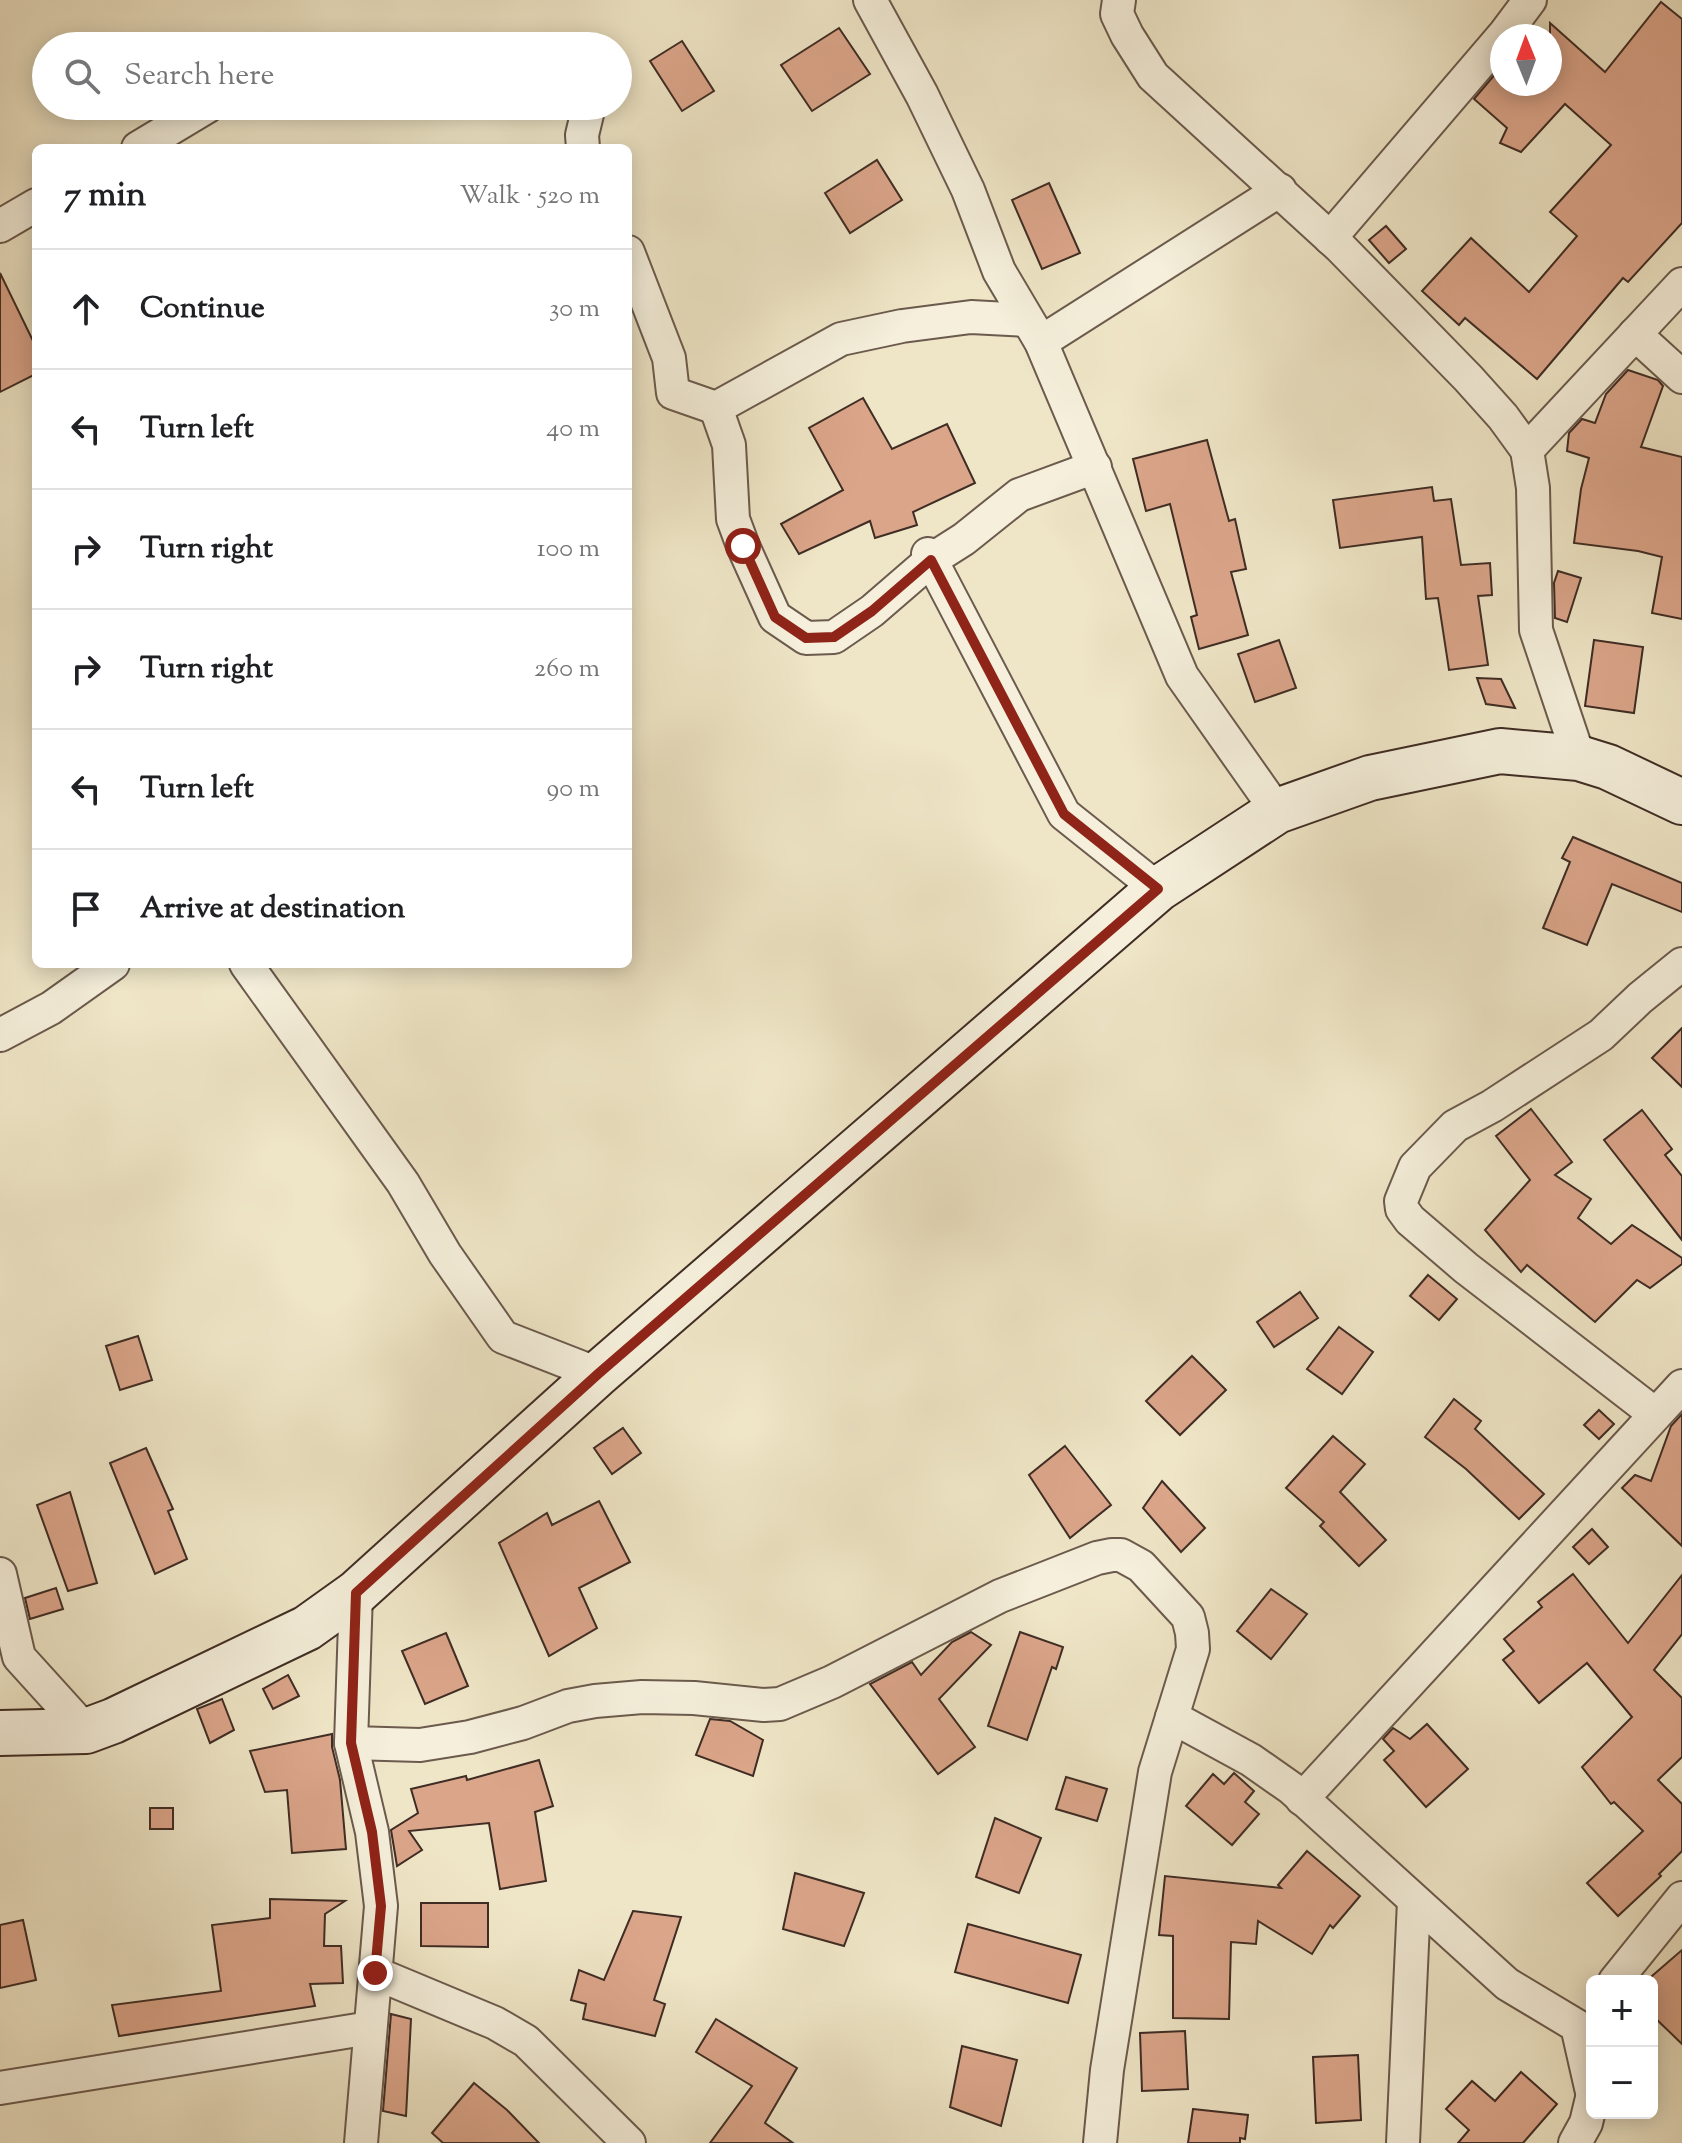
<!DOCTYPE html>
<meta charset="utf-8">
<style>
body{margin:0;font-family:"Sorts Mill Goudy",serif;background:#f6f6f6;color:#202124}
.controls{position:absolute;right:24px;bottom:24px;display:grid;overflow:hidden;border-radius:12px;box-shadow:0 4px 20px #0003}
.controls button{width:72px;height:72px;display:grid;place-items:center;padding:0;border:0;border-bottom:2px solid #e0e0e0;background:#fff;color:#202124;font:40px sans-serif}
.compass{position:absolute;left:1490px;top:24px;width:72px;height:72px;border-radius:50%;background:#fff;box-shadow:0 4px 20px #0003;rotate:359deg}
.stop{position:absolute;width:24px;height:24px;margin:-18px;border:6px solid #8f2418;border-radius:50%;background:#fff}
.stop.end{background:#8f2418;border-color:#fff;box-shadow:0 2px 8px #0008}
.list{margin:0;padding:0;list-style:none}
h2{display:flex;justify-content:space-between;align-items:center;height:104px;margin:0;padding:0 32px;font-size:34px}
h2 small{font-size:26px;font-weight:400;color:#757577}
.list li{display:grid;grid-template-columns:52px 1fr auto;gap:24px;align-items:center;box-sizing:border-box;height:120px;padding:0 32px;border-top:2px solid #e0e0e0}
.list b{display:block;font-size:30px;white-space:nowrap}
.list em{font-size:26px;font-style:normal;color:#757577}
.icon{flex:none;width:44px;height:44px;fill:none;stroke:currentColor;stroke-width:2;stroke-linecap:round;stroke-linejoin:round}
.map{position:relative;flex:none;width:1682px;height:2143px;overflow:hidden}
.search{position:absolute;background:#fff;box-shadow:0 4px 20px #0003;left:32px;top:32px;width:600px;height:88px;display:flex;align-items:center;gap:20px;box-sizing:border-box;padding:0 28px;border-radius:44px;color:#757577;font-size:30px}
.panel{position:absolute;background:#fff;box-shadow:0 4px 20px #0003;left:32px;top:144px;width:600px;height:824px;border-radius:12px}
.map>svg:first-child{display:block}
</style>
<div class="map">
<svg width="1682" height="2143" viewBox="0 0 1682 2143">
<rect width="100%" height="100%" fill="#efe6c7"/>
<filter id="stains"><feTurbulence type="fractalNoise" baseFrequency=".0025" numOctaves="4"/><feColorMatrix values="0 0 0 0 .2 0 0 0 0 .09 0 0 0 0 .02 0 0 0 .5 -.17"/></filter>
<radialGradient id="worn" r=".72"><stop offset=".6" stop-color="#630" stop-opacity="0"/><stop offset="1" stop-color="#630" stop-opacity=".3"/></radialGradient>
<g fill="#dba58a" stroke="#3f2c24" stroke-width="2">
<path d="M1661,2L1682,19V223L1628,282L1623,278L1537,379L1465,318L1459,325L1422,291L1471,238L1529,292L1577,236L1550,212L1611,145L1565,104L1521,152L1500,143L1507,128L1474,99L1502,66V84H1550V23L1605,72Z"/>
<path d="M839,28L870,74L812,111L781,65Z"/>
<path d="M682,41L714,91L682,111L650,61Z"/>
<path d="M877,160L902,200L850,233L825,193Z"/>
<path d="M1049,183L1080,253L1042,269L1012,200Z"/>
<path d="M1386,226L1406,249L1389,263L1369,240Z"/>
<path d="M0,273L36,347V374L0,392Z"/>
<path d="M1628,370L1658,380L1663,386L1641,447L1682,457V619L1652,613L1662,557L1638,551L1574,543L1581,489L1589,458L1567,451L1569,433L1582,419L1595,423L1606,394Z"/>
<path d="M863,398L892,449L947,424L975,483L913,512L917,525L875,538L870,521L799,554L781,524L843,490L809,428Z"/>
<path d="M1207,440L1229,521L1235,519L1246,569L1231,572L1248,635L1199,649L1191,617L1197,615L1170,504L1146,511L1133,459Z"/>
<path d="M1432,487L1434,501L1451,499L1461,565L1490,563L1492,595L1478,596L1488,665L1449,670L1438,598L1426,599L1422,537L1340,548L1333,500Z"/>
<path d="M1558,571L1581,578L1567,622L1555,618L1554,583Z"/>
<path d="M1279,640L1296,688L1255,702L1238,654Z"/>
<path d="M1594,640L1643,647L1634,713L1585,706Z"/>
<path d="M1477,678L1501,679L1515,708L1486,704Z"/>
<path d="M1573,837L1682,883V912L1612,884L1587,945L1543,928L1570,862L1562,858Z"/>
<path d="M1682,1028V1087L1652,1058Z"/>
<path d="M1531,1109L1572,1162L1555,1175L1591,1199L1578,1218L1611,1244L1632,1225L1682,1258V1264L1650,1288L1637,1280L1595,1322L1527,1265L1521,1272L1485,1230L1530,1180L1496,1136Z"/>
<path d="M1642,1110L1672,1149L1665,1155L1682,1176V1240L1604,1140Z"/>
<path d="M1428,1275L1457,1299L1439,1320L1410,1296Z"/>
<path d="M1300,1292L1318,1318L1274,1347L1257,1322Z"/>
<path d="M1339,1327L1373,1352L1342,1394L1307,1369Z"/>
<path d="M138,1336L152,1380L120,1390L106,1346Z"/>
<path d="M1192,1356L1226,1390L1180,1435L1146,1401Z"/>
<path d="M1454,1399L1481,1421L1475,1429L1544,1494L1519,1519L1466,1469L1425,1437Z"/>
<path d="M1599,1410L1614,1424L1599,1439L1584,1425Z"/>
<path d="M1682,1414V1546L1622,1488L1635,1475L1651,1481L1671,1426Z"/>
<path d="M623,1428L641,1453L612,1474L594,1448Z"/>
<path d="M1333,1436L1365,1464L1340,1492L1386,1540L1359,1566L1320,1526L1324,1522L1286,1488Z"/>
<path d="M1065,1446L1111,1505L1070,1538L1029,1475Z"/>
<path d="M146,1448L173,1509L168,1511L187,1559L155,1574L110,1463Z"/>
<path d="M1162,1481L1205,1528L1181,1552L1143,1508Z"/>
<path d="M70,1492L97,1583L68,1591L37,1505Z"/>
<path d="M599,1501L630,1562L579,1588L597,1628L549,1656L499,1543L547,1513L552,1525Z"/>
<path d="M1592,1529L1608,1547L1589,1564L1573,1547Z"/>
<path d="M1573,1574L1628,1643L1682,1575V1634L1654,1670L1682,1698V1757L1658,1780L1682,1804V1851L1659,1874L1661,1876L1618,1916L1587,1883L1643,1831L1614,1802L1611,1804L1582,1767L1632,1717L1587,1663L1539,1703L1503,1660L1514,1651L1504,1639L1542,1607L1538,1602Z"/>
<path d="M56,1588L63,1609L30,1619L25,1598Z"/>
<path d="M1271,1589L1307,1614L1271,1659L1237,1631Z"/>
<path d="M971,1632L991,1645L939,1699L975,1747L938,1774L870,1684L912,1662L921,1675L952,1642Z"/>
<path d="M1020,1632L1063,1647L1056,1669L1052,1667L1027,1740L988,1726Z"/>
<path d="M446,1633L468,1686L425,1704L402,1651Z"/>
<path d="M288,1675L299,1696L273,1709L263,1689Z"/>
<path d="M222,1699L234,1730L210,1743L197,1709Z"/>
<path d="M710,1719L730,1721L763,1740L753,1776L696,1755Z"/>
<path d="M1427,1724L1468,1769L1426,1807L1384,1760L1394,1751L1383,1739L1393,1728L1410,1739Z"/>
<path d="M332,1734V1747L340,1780L346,1849L292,1853L287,1790L265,1792L250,1751Z"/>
<path d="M539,1760L553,1806L535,1812L546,1881L500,1889L489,1823L409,1831L422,1850L397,1866L391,1830L418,1813L411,1789L466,1776L467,1780Z"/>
<path d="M1234,1773L1254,1791L1245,1802L1259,1814L1232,1845L1186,1806L1213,1774L1224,1784Z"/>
<path d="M1066,1777L1107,1789L1097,1821L1056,1809Z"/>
<rect x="150" y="1808" width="23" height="21"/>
<path d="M995,1818L1041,1838L1019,1893L976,1877Z"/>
<path d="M1307,1851L1360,1896L1333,1928L1330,1925L1312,1954L1258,1921L1256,1944L1231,1942L1229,2019L1173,2018V1936L1159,1935L1165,1876L1281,1888L1278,1885Z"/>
<path d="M795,1873L864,1893L844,1946L783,1929Z"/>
<path d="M270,1899L345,1901L325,1914L324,1946H341L343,1983L310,1984L315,2006L119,2036L112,2005L221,1991L212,1925L270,1918Z"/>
<path d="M421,1903H488V1947L421,1946Z"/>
<path d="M633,1911L681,1917L654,2000L665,2004L655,2036L583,2019L586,2004L571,2000L579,1970L604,1980Z"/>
<path d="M23,1920L36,1980L0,1988V1925Z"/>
<path d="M968,1924L1081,1955L1068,2003L955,1972Z"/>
<path d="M1682,1950V2044L1652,2015V1976Z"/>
<path d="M391,2014L411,2019L406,2116L383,2111Z"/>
<path d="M716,2019L797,2068L765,2123L793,2143H710L752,2086L696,2052Z"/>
<path d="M1185,2031L1188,2089L1142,2091L1140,2033Z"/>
<path d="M962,2046L1017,2060L1001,2126L950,2107Z"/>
<path d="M1358,2055L1361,2120L1316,2123L1313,2057Z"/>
<path d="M1521,2072L1557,2104L1523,2143H1458L1469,2130L1446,2109L1472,2081L1495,2101Z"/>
<path d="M474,2083L507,2110L539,2143H443L432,2133Z"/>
<path d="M1193,2109L1248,2115L1245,2139L1240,2138V2143H1188Z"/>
</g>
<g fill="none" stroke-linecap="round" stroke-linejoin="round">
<defs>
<g id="street">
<path d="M870,0L922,95L968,190L999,271L1041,342L1182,676L1277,811"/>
<path d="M1119,0L1117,14L1127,35L1153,76L1340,247L1468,378L1503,417L1527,450L1533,488L1536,630L1579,758"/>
<path d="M1503,36L1530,0"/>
<path d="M138,148L208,106"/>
<path d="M583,148L582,135L589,106"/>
<path d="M0,226L36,205"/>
<path d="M1330,238L1502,37"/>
<path d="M628,252L669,358L673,393L716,408L841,339L902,326L971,317L1026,320"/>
<path d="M1635,334L1682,377"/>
<path d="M1041,342L1280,190"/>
<path d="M716,408L729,445L733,519L743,546L775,617L806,638L834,637L872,611L931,560L964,539L1019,495L1095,467"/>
<path d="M1527,450L1682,284"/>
<path d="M928,554L1064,814L1158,889"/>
<path d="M246,964L403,1183L445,1254L503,1337L598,1374"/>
<path d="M0,1035L51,1008L113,964"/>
<path d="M1655,1414L1466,1268L1410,1220L1402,1209L1401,1201L1415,1167L1455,1126L1492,1106L1601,1035L1640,998L1682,964"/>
<path d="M0,1574L19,1657L86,1731"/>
<path d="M356,1593L351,1743L372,1832L381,1906L361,2143"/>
<path d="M1172,1717L1251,1760L1291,1788L1507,1984L1577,2026L1592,2092"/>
<path d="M351,1743L420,1745L470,1737L523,1723L568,1706L595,1701L642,1697L694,1698L764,1705L780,1704L832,1682L1000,1596L1097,1558L1112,1555H1121L1141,1566L1188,1617L1192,1633L1193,1649L1155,1772L1107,2070L1100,2143"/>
<path d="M1302,1799L1682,1386"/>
<path d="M375,1973L495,2023L526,2041L629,2143"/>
<path d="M1615,1981L1682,1898"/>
<path d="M0,2088L370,2028"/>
<path d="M1403,2143L1414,1901"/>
<path d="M1575,2143L1586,2123L1592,2098"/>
</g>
<path id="secondary" d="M0,1733L86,1731L113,1721L307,1628L356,1593L598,1374L1158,889L1277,811L1370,778L1500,751L1579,758L1608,767L1682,802"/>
</defs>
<use href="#street" stroke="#6b5a4d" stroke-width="36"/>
<use href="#secondary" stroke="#3f2c24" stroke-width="48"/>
<use href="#street" stroke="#f5efdb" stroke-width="32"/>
<use href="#secondary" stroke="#f5efdb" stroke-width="44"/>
</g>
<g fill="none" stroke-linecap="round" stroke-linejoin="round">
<path stroke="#8f2418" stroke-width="10" d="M375,1973L381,1906L372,1832L351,1743L356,1593L598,1374L1158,889L1064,814L931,560L872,611L834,637L806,638L775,617L743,546"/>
</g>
<rect width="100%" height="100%" filter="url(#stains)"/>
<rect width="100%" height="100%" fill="url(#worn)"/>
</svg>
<div class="controls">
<button>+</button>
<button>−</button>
</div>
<svg class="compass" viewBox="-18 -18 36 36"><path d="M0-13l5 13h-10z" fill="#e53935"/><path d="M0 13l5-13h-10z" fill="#757577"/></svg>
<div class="stop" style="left:743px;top:546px"></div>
<div class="stop end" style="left:375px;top:1973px"></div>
<div class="search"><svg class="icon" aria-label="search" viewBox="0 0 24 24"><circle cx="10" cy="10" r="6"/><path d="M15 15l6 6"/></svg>Search here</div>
<section class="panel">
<h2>7 min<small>Walk · 520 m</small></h2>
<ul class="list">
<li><svg class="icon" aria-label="ahead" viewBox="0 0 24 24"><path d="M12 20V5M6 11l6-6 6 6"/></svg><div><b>Continue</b></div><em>30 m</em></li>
<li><svg class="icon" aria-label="left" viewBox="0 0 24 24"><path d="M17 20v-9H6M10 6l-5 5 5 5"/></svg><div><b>Turn left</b></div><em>40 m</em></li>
<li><svg class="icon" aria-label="right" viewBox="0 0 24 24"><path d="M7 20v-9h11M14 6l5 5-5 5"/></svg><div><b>Turn right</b></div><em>100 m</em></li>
<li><svg class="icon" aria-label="right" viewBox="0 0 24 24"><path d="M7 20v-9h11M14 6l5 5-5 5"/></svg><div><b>Turn right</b></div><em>260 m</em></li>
<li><svg class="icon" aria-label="left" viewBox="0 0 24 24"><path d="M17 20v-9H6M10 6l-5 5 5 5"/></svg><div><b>Turn left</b></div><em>90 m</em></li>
<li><svg class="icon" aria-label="arrive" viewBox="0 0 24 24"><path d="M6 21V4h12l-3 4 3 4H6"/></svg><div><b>Arrive at destination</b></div></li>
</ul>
</section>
</div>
